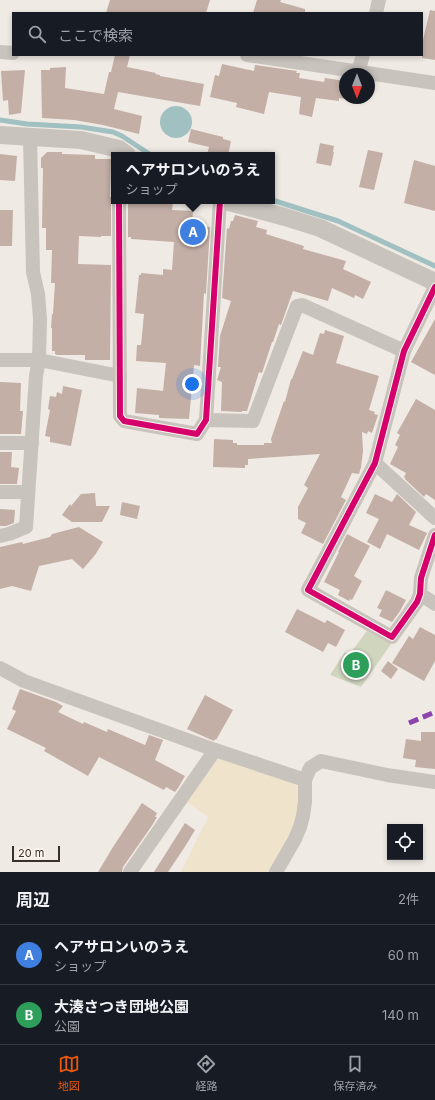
<!DOCTYPE html>
<html lang="ja">
<meta charset="utf-8">
<style>
body{margin:0;font-family:Inter,"Noto Sans JP",sans-serif;background:#242831;color:#f1f3f6}
.controls{position:absolute;right:12px;bottom:12px;display:grid;overflow:hidden;border-radius:0px;box-shadow:0 2px 6px #0003}
.controls button{width:36px;height:36px;display:grid;place-items:center;padding:0;border:0;border-bottom:1px solid #363941;background:#171b24;color:#f1f3f6;font:20px sans-serif}
.compass{position:absolute;left:339px;top:68px;width:36px;height:36px;border-radius:50%;background:#171b24;box-shadow:0 2px 6px #0003;rotate:180deg}
.scale{position:absolute;left:12px;bottom:10px;width:48px;box-sizing:border-box;padding-left:4px;border:2px solid #3a302a;border-top:0;font-size:11px;line-height:14px;white-space:nowrap;color:#3a302a;-webkit-text-stroke:3px #fbf5ed;paint-order:stroke}
.you{position:absolute;left:192px;top:384px;width:14px;height:14px;margin:-10px;border:3px solid #fff;border-radius:50%;background:#1a73e8;box-shadow:0 0 0 6px #1a73e833}
.badge{display:grid;place-items:center;width:26px;height:26px;border-radius:50%;background:#ea580c;color:#fff;font-size:13px;font-weight:700}
.pin{position:absolute;translate:-50% -50%;border:2px solid #fff;box-shadow:0 1px 4px #0006}
.popup{position:absolute;left:111px;top:152px;width:164px;height:52px;box-sizing:border-box;display:grid;place-content:center;border-radius:0px;background:#171b24;filter:drop-shadow(0 1px 3px #0005);font-size:13px;white-space:nowrap;color:#9ea1a6}
.popup b{font-size:15px;color:#f1f3f6}
.popup::after{content:'';position:absolute;left:50%;top:100%;margin-left:-8px;border:8px solid transparent;border-top-color:#171b24}
.list{margin:0;padding:0;list-style:none}
h2{display:flex;justify-content:space-between;align-items:center;height:52px;margin:0;padding:0 16px;font-size:17px}
h2 small{font-size:13px;font-weight:400;color:#9ea1a6}
.list li{display:grid;grid-template-columns:26px 1fr auto;gap:12px;align-items:center;box-sizing:border-box;height:60px;padding:0 16px;border-top:1px solid #363941}
.list b{display:block;font-size:15px;white-space:nowrap}
.list p{margin:0;font-size:13px;white-space:nowrap;color:#9ea1a6}
.list em{font-size:13px;font-style:normal;color:#9ea1a6}
.icon{flex:none;width:22px;height:22px;fill:none;stroke:currentColor;stroke-width:2;stroke-linecap:round;stroke-linejoin:round}
.map{position:relative;flex:none;width:435px;height:872px;overflow:hidden}
.search{position:absolute;background:#171b24;box-shadow:0 2px 6px #0003;left:12px;right:12px;top:12px;height:44px;display:flex;align-items:center;gap:10px;box-sizing:border-box;padding:0 14px;border-radius:0px;color:#9ea1a6;font-size:15px}
.sheet{height:172px;background:#171b24}
nav{display:flex;justify-content:space-around;align-items:center;box-sizing:border-box;height:56px;border-top:1px solid #363941;background:#171b24;font-size:11px;color:#9ea1a6}
nav a{display:grid;justify-items:center;gap:2px}
nav .on{color:#ea580c}
.map>svg:first-child{display:block}
</style>
<div class="map">
<svg width="435" height="872" viewBox="0 0 435 872">
<rect width="100%" height="100%" fill="#f0eae4"/>
<path fill="#d0d5be" d="M367,631L391,644L361,687L330,675L345,652L349,655Z"/>
<path fill="#efe3cb" d="M221,752L295,784L299,790L300,803L291,835L269,872H181L208,817L187,802Z"/>
<circle fill="#a0c0c1" cx="176" cy="122" r="16"/>
<g fill="none" stroke-linecap="round" stroke-linejoin="round">
<g stroke="#a0c0c1" stroke-width="5">
<path d="M0,120L27,124L81,127L113,132L122,136L151,155"/>
<path d="M272,200L338,221L435,266"/>
</g>
</g>
<g fill="#c3afa6">
<path d="M110,0H210L206,13H106Z"/>
<path d="M257,0H281L280,2L305,9V13H253Z"/>
<path d="M430,10L435,11V60L422,58V44Z"/>
<path d="M115,55H130L127,67L156,73L155,74L160,75V76L204,84L200,106L118,92L114,109L142,116L139,134L103,125L74,120L42,118L41,70H50V68L66,67L65,88L104,94L109,72H111Z"/>
<path d="M222,64L254,71L255,65L297,71L296,73H300L299,78L324,82L325,78L345,81V99L339,98V101L316,98L312,117L299,114L301,97L269,92L264,114L236,107L237,103L210,97L215,75L219,76Z"/>
<path d="M25,70L21,113L9,115L8,100L3,101L1,71Z"/>
<path d="M191,129L223,137V139L231,141L228,155H207L209,147L188,142Z"/>
<path d="M320,143L334,146L333,152H334L331,166L316,163Z"/>
<path d="M368,150L383,153L374,190L359,187Z"/>
<path d="M47,152H62V154L95,155V159H111L110,197H111V236H101V237L79,236L78,264L111,265L110,360H85V355H57L55,354V351H52V328H51L52,314H53L55,283H51L52,250H46V228H42L43,168H41V158Z"/>
<path d="M0,154L17,156L15,181L0,180Z"/>
<path d="M414,160L435,166V211L404,203Z"/>
<path d="M128,201H171L173,202L172,210L193,211L192,226L210,227L206,294L204,293L200,366L194,365L189,419L159,418V415L135,413L137,388L163,391L166,363L136,361L137,345H141L144,314L135,313L139,275H141V273L163,275V269L172,270L174,242L131,239V237H128Z"/>
<path d="M0,210H13L12,246H0Z"/>
<path d="M235,215L258,221L256,227L267,230L266,234L304,246L303,249L346,261L343,269L371,282L363,299L355,295L354,298L332,288L328,301L293,291L281,325L279,324L273,342H272L262,373L259,372L247,411H242V412L221,411L222,382L217,380L221,367H218L220,336L231,301L222,298L227,228L229,229L231,221H233Z"/>
<path d="M435,319V375L411,362Z"/>
<path d="M325,330L344,336L336,363L379,376L369,410L375,412L374,414L378,415L372,433L368,431L367,434L362,432L363,451L361,467L359,474L352,473L341,497L346,500L323,544L301,533L306,523L298,519V507L308,488L304,485L320,454L248,459V465H245V468L213,467L214,439L233,440V443H237V445H264V443H272L271,439L284,401L285,402L291,379H292L303,351L313,355L320,333L324,334Z"/>
<path d="M0,382L21,383L20,411H23L21,434H0Z"/>
<path d="M63,386L82,390L71,446L50,442V437L45,436L50,410L48,409L50,396L56,397L57,392L62,394Z"/>
<path d="M416,399L435,410V500L426,494L424,497L405,479V478L404,477L406,473L390,464L398,447L395,445L400,435L397,433Z"/>
<path d="M0,452H12L11,467L19,468L17,484H0Z"/>
<path d="M95,493L96,506H110L102,522H72L62,515L70,504L71,506L81,494Z"/>
<path d="M375,494L392,502L397,494L416,512L409,525L427,533L419,550L387,534L380,549L367,542L379,519L366,513Z"/>
<path d="M122,502L140,506L137,519L120,515Z"/>
<path d="M0,509L15,510L14,523L6,526H0Z"/>
<path d="M79,527L103,542L95,555L83,569L72,559L39,566L31,591L12,586L0,589V547L22,542L23,544L50,537L52,534Z"/>
<path d="M347,534L370,546L354,576L362,581L352,600L350,599L349,601L338,595L340,590L324,582L339,552H338Z"/>
<path d="M386,590L406,600L400,611L392,622L379,616L382,610L377,608Z"/>
<path d="M297,609L325,623L327,620L345,630L336,647L328,643L323,652L285,632Z"/>
<path d="M420,627L435,635V661L424,681L392,663L409,636L413,639Z"/>
<path d="M388,661L398,669L391,679L381,671Z"/>
<path d="M20,689L56,702L63,706L58,712L83,724L84,722L107,732L108,729L145,745L149,735L163,740L155,760L185,776L178,788L175,792L166,787L164,790L99,757L88,776L44,751L46,748L7,729L16,711L12,709Z"/>
<path d="M205,695L233,710L216,740L215,739L214,741L187,729Z"/>
<path d="M421,732H435V769L415,767L416,760L403,758L406,739L421,741Z"/>
<path d="M142,803L157,813L155,817H157L153,824L123,867L122,872H98L113,847Z"/>
<path d="M185,823L195,830L186,845L168,872H154Z"/>
</g>
<g fill="none" stroke-linecap="round" stroke-linejoin="round">
<g stroke="#c9c3bd" stroke-width="14">
<path d="M376,13L379,0"/>
<path d="M0,52L13,53"/>
<path d="M247,55L435,83"/>
<path d="M358,72L363,55"/>
<path d="M30,137L33,272L38,294L40,319L39,360L120,376"/>
<path d="M119,201L120,416L124,421L197,434L206,420L220,201"/>
<path d="M435,287L404,351L375,463L308,590L392,637L417,602L420,594L421,578L435,535"/>
<path d="M0,360H39L36,376L26,527L9,534L0,536"/>
<path d="M206,420L253,421L297,306L302,305L404,351"/>
<path d="M0,443H32"/>
<path d="M375,463L435,518"/>
<path d="M0,492H28"/>
<path d="M420,594L435,604"/>
<path d="M0,668L24,681L215,750L305,780"/>
<path d="M130,872L215,750"/>
<path d="M276,872L295,839L300,827L303,816L305,802V780L310,768L321,761L387,775L435,782"/>
</g>
<g stroke="#c9c3bd" stroke-width="18">
<path d="M0,135L81,140L119,149L127,155"/>
<path d="M225,201L285,217L320,228L435,282"/>
</g>
<path stroke="#8e44ad" stroke-width="5" stroke-dasharray="10 5" stroke-linecap="butt" d="M409,723L435,712"/>
<defs>
<g id="cycleway">
<path d="M119,201L120,416L124,421L197,434L206,420L220,201"/>
<path d="M435,287L404,351L375,463L308,590L392,637L417,602L420,594L421,578L435,535"/>
</g>
</defs>
<use href="#cycleway" stroke="#fbf5ed" stroke-width="8"/>
<use href="#cycleway" stroke="#d6006c" stroke-width="6"/>
</g>
</svg>
<div class="controls">
<button><svg class="icon" aria-label="locate" viewBox="0 0 24 24"><circle cx="12" cy="12" r="6"/><path d="M12 2v4M12 18v4M2 12h4M18 12h4"/></svg></button>
</div>
<svg class="compass" viewBox="-18 -18 36 36"><path d="M0-13l5 13h-10z" fill="#e53935"/><path d="M0 13l5-13h-10z" fill="#9ea1a6"/></svg>
<div class="scale">20 m</div>
<div class="you"></div>
<div class="pin badge" style="left:193px;top:232px;background:#3f7fe0">A</div>
<div class="popup"><b>ヘアサロンいのうえ</b>ショップ</div>
<div class="pin badge" style="left:356px;top:665px;background:#2e9e5b">B</div>
<div class="search"><svg class="icon" aria-label="search" viewBox="0 0 24 24"><circle cx="10" cy="10" r="6"/><path d="M15 15l6 6"/></svg>ここで検索</div>
</div>
<section class="sheet">
<h2>周辺<small>2件</small></h2>
<ul class="list">
<li><span class="badge" style="background:#3f7fe0">A</span><div><b>ヘアサロンいのうえ</b><p>ショップ</p></div><em>60 m</em></li>
<li><span class="badge" style="background:#2e9e5b">B</span><div><b>大湊さつき団地公園</b><p>公園</p></div><em>140 m</em></li>
</ul>
</section>
<nav>
<a class="on"><svg class="icon" aria-label="map" viewBox="0 0 24 24"><path d="M3 6l6-2 6 2 6-2v14l-6 2-6-2-6 2zM9 4v14M15 6v14"/></svg>地図</a>
<a><svg class="icon" aria-label="directions" viewBox="0 0 24 24"><path d="M12 3l9 9-9 9-9-9zM9 14v-3h6M13 9l2 2-2 2"/></svg>経路</a>
<a><svg class="icon" aria-label="saved" viewBox="0 0 24 24"><path d="M7 4h10v16l-5-4-5 4z"/></svg>保存済み</a>
</nav>
